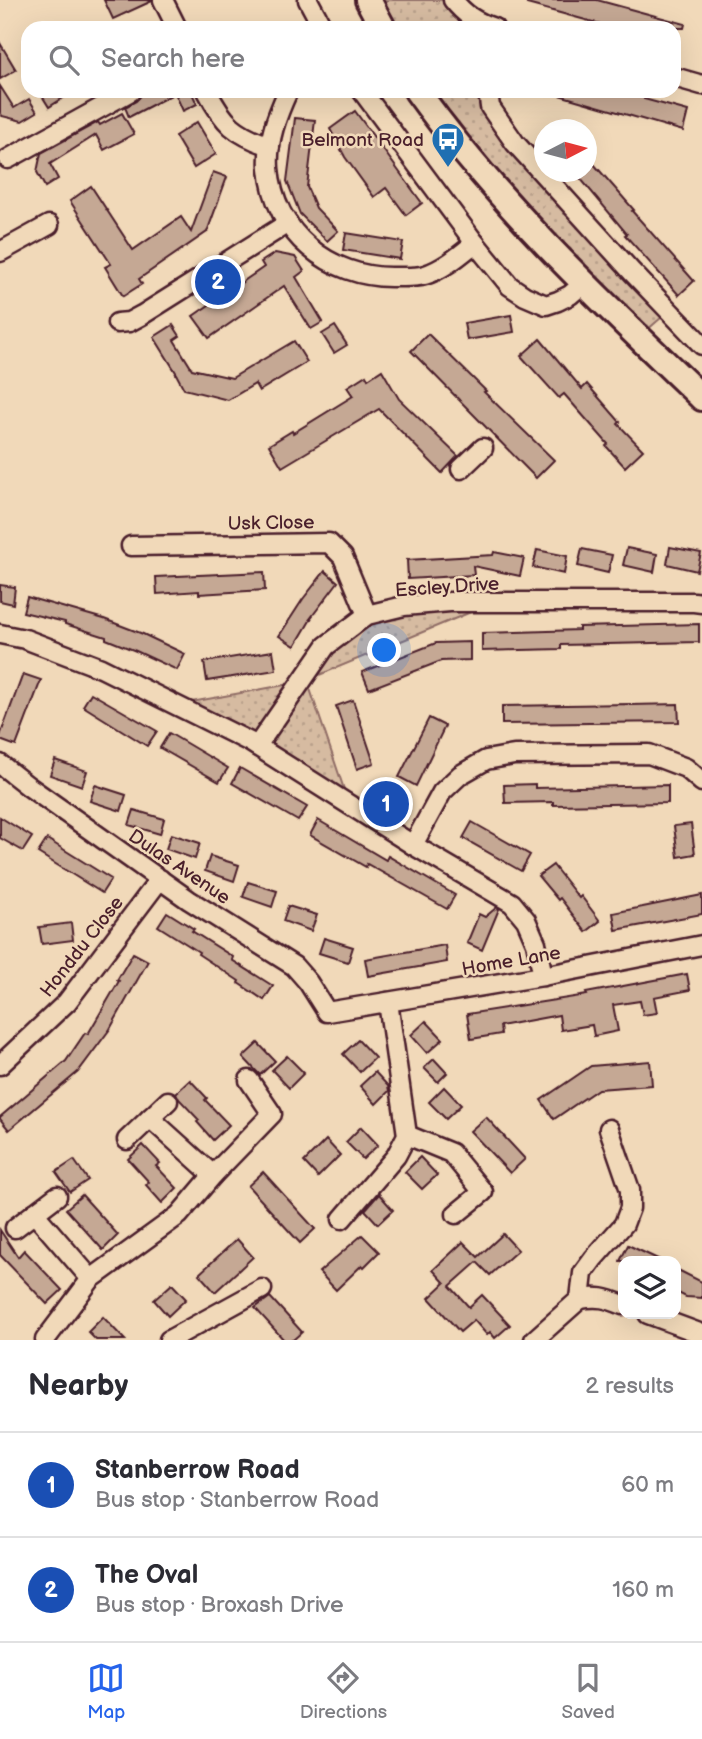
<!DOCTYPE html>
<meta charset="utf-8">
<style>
body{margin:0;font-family:"Balsamiq Sans",sans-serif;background:#f2f2f3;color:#2b2b33}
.controls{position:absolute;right:21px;bottom:21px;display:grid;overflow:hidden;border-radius:14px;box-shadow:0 7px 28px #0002}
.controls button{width:63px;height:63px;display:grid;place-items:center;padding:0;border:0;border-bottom:2px solid #e1e1e2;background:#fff;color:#2b2b33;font:35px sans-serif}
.compass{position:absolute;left:534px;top:119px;width:63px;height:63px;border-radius:50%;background:#fff;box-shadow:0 7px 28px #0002;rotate:84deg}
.you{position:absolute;left:385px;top:651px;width:24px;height:24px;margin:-18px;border:5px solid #fff;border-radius:50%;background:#1a73e8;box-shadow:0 0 0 10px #1a73e833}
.badge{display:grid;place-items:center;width:46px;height:46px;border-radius:50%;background:#2563eb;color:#fff;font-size:23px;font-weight:700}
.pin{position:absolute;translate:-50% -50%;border:4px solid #fff;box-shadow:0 2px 7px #0006}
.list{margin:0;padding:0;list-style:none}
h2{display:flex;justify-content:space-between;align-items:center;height:91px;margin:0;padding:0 28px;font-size:30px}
h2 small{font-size:23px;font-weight:400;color:#7c7c81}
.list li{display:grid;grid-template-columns:46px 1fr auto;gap:21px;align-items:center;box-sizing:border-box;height:105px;padding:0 28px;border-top:2px solid #e1e1e2}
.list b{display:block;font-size:26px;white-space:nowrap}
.list p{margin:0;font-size:23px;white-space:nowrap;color:#7c7c81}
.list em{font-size:23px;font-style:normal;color:#7c7c81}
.icon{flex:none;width:38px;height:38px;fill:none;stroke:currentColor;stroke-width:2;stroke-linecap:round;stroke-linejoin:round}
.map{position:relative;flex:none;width:702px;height:1340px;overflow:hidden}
.search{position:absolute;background:#fff;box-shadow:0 7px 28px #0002;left:21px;right:21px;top:21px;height:77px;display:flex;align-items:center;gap:18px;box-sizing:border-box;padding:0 24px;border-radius:21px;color:#7c7c81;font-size:26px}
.sheet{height:301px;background:#fff}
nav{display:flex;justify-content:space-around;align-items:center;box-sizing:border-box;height:98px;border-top:2px solid #e1e1e2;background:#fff;font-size:19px;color:#7c7c81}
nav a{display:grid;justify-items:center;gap:4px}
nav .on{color:#2563eb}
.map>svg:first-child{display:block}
</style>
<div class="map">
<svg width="702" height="1340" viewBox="0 0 702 1340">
<defs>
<pattern id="grass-dots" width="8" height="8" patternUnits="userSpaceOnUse" patternTransform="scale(1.75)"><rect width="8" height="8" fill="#d6bba1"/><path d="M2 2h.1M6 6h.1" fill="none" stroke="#b9a08b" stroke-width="1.8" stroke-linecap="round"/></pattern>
</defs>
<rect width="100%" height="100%" fill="#f1d9b9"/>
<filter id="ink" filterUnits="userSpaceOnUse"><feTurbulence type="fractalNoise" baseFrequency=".0143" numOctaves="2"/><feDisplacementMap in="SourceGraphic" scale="14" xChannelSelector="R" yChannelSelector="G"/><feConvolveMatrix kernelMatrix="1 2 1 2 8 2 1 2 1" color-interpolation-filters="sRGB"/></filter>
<g filter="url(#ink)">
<g fill="url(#grass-dots)" stroke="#906d66" stroke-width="2">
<path d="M368,0H453L494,28H383Z"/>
<path d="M417,91H488V98L669,311L639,337Z"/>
<path d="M495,602L307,680L349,804L175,705L301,682L367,615Z"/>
</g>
<g fill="#c5a894" stroke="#4a1f2b" stroke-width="2">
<path d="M104,0H152V1L113,19Z"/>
<path d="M528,0H597L685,24L684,28H615L527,4Z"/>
<path d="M0,43L16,70L0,79Z"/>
<path d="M0,86L14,108L29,99L37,112L22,121L2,116L0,112Z"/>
<path d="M39,91H74L49,107Z"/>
<path d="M148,91H191L197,104L183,111L175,93L129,117L125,107L136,101L142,94Z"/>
<path d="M559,91H621L644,97V99L688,111L683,131L559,95Z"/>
<path d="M355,111L422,203L406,215L386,188L374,197L345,157L330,129Z"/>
<path d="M122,113L134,134L104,150L96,135L50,164L58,179L45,187L37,172L41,153L98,122L100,125Z"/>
<path d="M295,118L315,120L307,187L316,208L338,231L327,241L300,214L287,181Z"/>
<path d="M197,122L216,154L194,168L175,136Z"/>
<path d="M586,155L634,210L632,211L694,281L679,295L625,235L627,234L575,172H586Z"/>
<path d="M213,172L227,177L207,232L139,279L142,284L123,296L105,267L111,264L70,201L91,186L133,250L181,217L191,232Z"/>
<path d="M346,233L403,242L400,259L343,250Z"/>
<path d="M275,253L295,257L304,271L296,277L323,322L311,329L284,286L209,338L193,316L264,267L261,262Z"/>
<path d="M511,315L514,332L467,340L464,323Z"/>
<path d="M173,325L180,336L174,340L192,369L232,378L294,341L307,362L259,391L255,384L228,400L184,389L176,374H177L154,337Z"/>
<path d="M335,326L347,345L334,353L322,334Z"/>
<path d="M428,334L486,391L484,392L554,460L536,478L411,351Z"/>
<path d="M540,339L582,389L587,384L620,422L618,424L643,450L625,467L606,446L608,444L564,394L559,398L521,356Z"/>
<path d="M382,370L399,399L458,456L442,473L379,409L282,467L269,445L292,431L293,433L353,396L347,387L366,375L368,379Z"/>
<path d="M670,547L701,553L697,571L667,564Z"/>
<path d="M627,548L657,554L654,572L623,565Z"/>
<path d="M582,549L612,555L608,573L578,566Z"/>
<path d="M537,550L567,556L564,574L533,567Z"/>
<path d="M494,552L524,558L520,576L473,566L474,575L408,579L407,560L493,555Z"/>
<path d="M325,571L338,582L310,619H311L295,646L279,636L303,599Z"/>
<path d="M264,572L265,590L199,594V591L157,594L156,577Z"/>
<path d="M0,585L15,587L13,604L0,601Z"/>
<path d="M27,597L104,619L143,634L185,654L177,670L136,651L106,639V637L65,624V622L23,612Z"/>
<path d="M699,624V642L561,645V649L482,651V633L579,630V627Z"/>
<path d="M470,642V660L441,661L369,689L362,672L436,643Z"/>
<path d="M273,651L276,670L207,681L204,662Z"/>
<path d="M23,674L41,680L16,746L0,740V736Z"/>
<path d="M91,693L157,731L147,746L83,706Z"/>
<path d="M353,700L374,763L357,769L336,706Z"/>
<path d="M630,704V705L678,704L679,722L502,724V706Z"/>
<path d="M429,718L445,726L416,786L399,777Z"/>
<path d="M169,733L228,768L219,782L160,748Z"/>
<path d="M55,760L87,771L82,786L50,775Z"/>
<path d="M240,768L307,807L298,821L232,783Z"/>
<path d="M535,784V788L668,785V803L553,805V802L505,803L504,785Z"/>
<path d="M95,785L126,795L121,811L90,801Z"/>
<path d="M134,810L164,819L160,834L129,825Z"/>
<path d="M0,817L32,837L23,851L0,838Z"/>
<path d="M318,820L386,860L388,856L455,895L447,909L367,864L366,867L310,835Z"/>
<path d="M472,822L530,855L521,871L463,838Z"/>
<path d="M691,824L695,854L678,857L674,826Z"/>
<path d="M171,834L200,843L195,859L166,849Z"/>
<path d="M47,839L111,879L102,893L38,853Z"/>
<path d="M210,856L239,865L234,881L205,871Z"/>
<path d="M553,865L579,898L581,896L600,921L586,932L560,898L558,900L538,876Z"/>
<path d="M248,882L277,891L272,907L243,897Z"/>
<path d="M702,895V914L616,930L613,913Z"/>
<path d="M288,906L317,915L311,931L283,921Z"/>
<path d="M497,907L499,909L482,950L467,943L479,914L485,917Z"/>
<path d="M167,912L194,929L192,931L233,957L232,960L273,986L264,1000L238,983L239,981L198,954L199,952L158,926Z"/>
<path d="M71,923L73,940L42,944L39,927Z"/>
<path d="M324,938L353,947L348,962L319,953Z"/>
<path d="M445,945L447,962L368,976L365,959Z"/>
<path d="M133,953L148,961L110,1029L78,1072L9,1130L0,1119V1117L66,1061L85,1033L88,1034L119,981L117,980Z"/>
<path d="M687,974L690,990L654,997L657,1013L643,1015L640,1001L613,1005L618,1031L594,1036L592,1025L561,1030L559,1015L500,1026L501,1034L471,1039L467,1014L587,995L586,993Z"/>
<path d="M426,1021L443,1039L427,1053L411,1035Z"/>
<path d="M358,1040L375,1058L360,1072L343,1054Z"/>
<path d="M258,1043L275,1061L260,1075L243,1057Z"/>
<path d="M287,1056L304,1073L289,1088L272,1070Z"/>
<path d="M434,1059L447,1073L438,1082L424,1068Z"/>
<path d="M650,1061L652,1085L598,1089L554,1119L541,1100L591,1066Z"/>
<path d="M375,1072L388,1086L389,1091L376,1104L360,1086Z"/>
<path d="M190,1080L207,1098L205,1100L229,1125L213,1140L197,1122L199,1120L179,1099L176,1093Z"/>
<path d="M444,1087L461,1105L446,1119L429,1102Z"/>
<path d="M486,1117L525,1159L510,1173L470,1131Z"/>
<path d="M361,1127L378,1145L363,1159L346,1142Z"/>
<path d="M326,1140L340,1155L318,1177L304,1162Z"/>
<path d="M143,1145L160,1163L156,1166L177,1188L162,1203L146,1185L149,1182L128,1159Z"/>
<path d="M420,1157L437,1175L422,1189L405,1172Z"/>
<path d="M74,1160L88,1180L70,1192L56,1172Z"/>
<path d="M263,1172L315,1229L300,1243L248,1186Z"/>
<path d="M379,1194L393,1210L378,1224L365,1210Z"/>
<path d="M82,1195L118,1235L103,1250L66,1209Z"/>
<path d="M0,1230L18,1257L24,1250L62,1290L47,1304L0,1255Z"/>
<path d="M503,1234L518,1250L490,1275L477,1262L450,1286L469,1307L482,1295L510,1325L495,1338L490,1332L487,1335L474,1320L460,1332L429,1298L445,1283L433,1270L463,1242L478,1257Z"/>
<path d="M362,1235L379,1252L364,1267L362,1265L336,1290L319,1272Z"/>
<path d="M237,1239L253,1257L215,1292L199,1274Z"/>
<path d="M628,1245L662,1261H620Z"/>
<path d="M676,1269L702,1282V1298L686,1297L676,1292Z"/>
<path d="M172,1284L186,1299L168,1316L154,1300Z"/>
<path d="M270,1297L302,1332L293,1340H284L255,1308Z"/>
<path d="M103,1317L125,1340H96L88,1332Z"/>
</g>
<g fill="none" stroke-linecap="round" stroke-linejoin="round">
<defs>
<g id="minor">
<path d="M163,0L177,28"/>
<path d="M308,0L323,28"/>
<path d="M453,0C465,15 476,22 494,28"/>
<path d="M674,77L702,85"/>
<path d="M207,91C224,124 235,134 270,146"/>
<path d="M288,91C277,115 267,141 269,168C274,233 330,278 393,277C404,277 415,278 425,275C444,269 460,255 475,243"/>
<path d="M362,91L475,243L510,286L525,296L546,305L558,301L570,295L584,283"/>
<path d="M488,91L490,107L515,143L632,272L702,345"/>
<path d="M8,159L131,91"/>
<path d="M0,252L49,225"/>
<path d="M117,323L129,322L142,315L288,223"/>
<path d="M461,469L483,448"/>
<path d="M131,546L329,543L343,557L367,615"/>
<path d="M0,634L25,639L101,668L250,742L413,845L512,903L526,920L536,943L543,976"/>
<path d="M257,746L326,646L367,615L404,606L450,602H694L702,603"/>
<path d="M0,764L28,786L189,900L294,966L308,982L327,1012L543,976L702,945"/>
<path d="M413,845L442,792L460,775L486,760L514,755L649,754L686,768L702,782"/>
<path d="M0,1065L67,1002L160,879"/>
<path d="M150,1118L213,1175"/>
<path d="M407,1135L451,1153L483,1192L456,1214"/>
<path d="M127,1140L168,1101"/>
<path d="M34,1213L91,1279"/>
<path d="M342,1219L396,1156L407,1135L388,1002"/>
<path d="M15,1228L57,1196"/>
<path d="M580,1299L583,1273L594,1258L624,1224L630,1208V1190L609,1129"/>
<path d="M580,1299C598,1296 606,1298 623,1305"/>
<path d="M648,1314L702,1334"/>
<path d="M45,1340L91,1279L179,1215L213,1175L272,1114L249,1080"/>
<path d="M169,1340L262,1289"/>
<path d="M534,1340L580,1299"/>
</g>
<g id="highway">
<path d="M368,0L383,28"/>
<path d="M417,91C499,205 601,301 702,398"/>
</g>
</defs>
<use href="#minor" stroke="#4a1f2b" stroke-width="23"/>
<use href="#highway" stroke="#4a1f2b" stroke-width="30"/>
<use href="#minor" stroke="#f1d9b9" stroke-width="18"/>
<use href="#highway" stroke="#f1d9b9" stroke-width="24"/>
</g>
</g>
<defs>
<symbol id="bus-pin" viewBox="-11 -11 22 30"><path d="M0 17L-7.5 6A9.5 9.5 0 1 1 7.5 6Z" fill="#1f6fb2" stroke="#f1d9b9"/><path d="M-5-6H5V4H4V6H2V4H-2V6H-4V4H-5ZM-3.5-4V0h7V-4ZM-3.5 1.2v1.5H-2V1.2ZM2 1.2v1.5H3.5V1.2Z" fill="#fff"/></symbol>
</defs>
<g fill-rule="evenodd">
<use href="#bus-pin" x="429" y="120" width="38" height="52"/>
</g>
<g text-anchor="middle" stroke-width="5" stroke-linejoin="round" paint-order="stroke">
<g font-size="19" fill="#4a1f2b" stroke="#f1d9b9" text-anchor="end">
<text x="424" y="146">Belmont Road</text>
</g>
<g font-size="19" fill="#4a1f2b" stroke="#f1d9b9">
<text transform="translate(271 522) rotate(-1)" y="7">Usk Close</text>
<text transform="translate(447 586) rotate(-4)" y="7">Escley Drive</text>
<text transform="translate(180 866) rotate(34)" y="7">Dulas Avenue</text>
<text transform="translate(81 946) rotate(-52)" y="7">Honddu Close</text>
<text transform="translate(511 960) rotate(-10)" y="7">Home Lane</text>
</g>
</g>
</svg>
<div class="controls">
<button><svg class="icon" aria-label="layers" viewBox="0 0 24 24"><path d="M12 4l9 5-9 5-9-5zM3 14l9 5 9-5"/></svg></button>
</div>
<svg class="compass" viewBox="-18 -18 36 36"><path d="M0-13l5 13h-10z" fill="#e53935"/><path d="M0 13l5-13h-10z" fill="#7c7c81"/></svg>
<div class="you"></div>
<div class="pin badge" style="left:386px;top:804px;background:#1a4fb4">1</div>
<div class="pin badge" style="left:218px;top:282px;background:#1a4fb4">2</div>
<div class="search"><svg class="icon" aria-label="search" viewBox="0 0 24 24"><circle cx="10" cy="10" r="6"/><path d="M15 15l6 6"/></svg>Search here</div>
</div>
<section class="sheet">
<h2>Nearby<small>2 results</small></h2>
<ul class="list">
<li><span class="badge" style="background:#1a4fb4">1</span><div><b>Stanberrow Road</b><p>Bus stop · Stanberrow Road</p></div><em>60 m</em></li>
<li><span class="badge" style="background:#1a4fb4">2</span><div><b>The Oval</b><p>Bus stop · Broxash Drive</p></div><em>160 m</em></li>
</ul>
</section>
<nav>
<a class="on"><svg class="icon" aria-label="map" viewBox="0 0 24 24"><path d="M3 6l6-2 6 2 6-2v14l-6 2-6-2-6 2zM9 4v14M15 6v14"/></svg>Map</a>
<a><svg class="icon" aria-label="directions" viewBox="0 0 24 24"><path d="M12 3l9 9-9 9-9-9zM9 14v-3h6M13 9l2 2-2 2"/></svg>Directions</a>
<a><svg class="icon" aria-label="saved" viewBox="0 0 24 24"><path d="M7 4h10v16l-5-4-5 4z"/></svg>Saved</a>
</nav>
